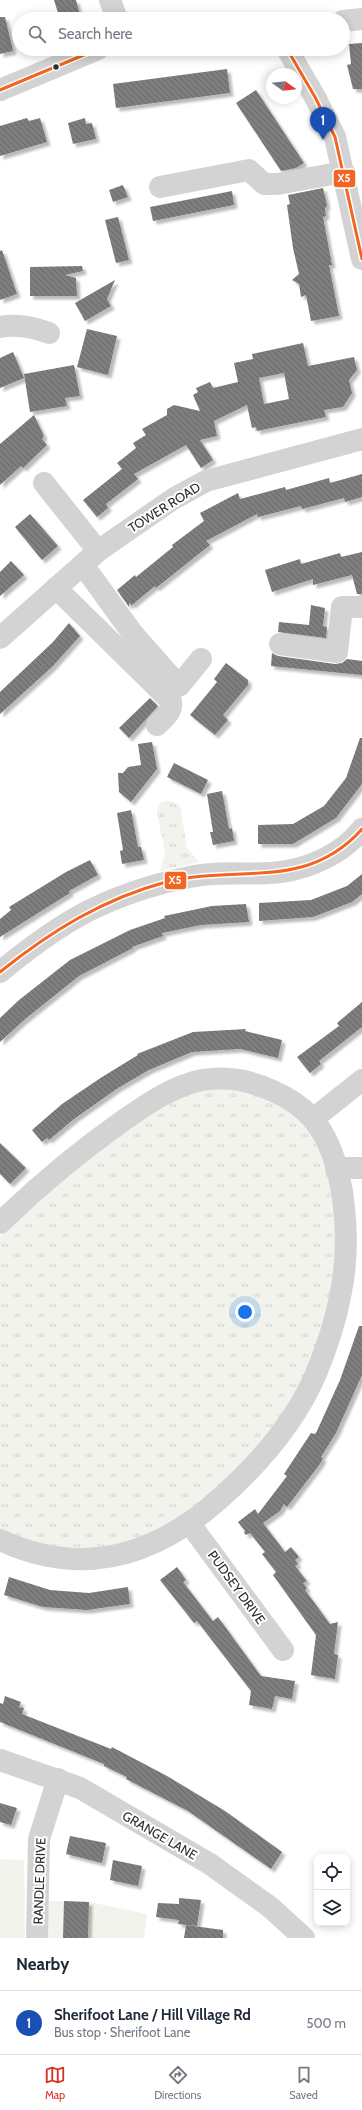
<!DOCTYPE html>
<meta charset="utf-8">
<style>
body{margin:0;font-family:Cabin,sans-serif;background:#f2f2f3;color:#1f2937}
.controls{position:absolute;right:12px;bottom:12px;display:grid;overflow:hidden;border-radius:8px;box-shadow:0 2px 10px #0003}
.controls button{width:36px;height:36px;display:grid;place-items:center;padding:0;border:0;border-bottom:1px solid #e0e1e3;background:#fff;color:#1f2937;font:20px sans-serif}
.compass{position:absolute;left:266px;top:68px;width:36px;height:36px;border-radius:50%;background:#fff;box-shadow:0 2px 10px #0003;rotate:105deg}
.you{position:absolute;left:245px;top:1312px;width:14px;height:14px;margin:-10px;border:3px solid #fff;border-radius:50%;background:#1a73e8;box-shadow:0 0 0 6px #1a73e833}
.badge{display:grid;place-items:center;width:26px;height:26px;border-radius:50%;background:#d93025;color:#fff;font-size:13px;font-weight:700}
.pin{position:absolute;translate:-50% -33px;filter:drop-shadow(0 1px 2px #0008)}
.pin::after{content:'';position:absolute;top:21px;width:14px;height:12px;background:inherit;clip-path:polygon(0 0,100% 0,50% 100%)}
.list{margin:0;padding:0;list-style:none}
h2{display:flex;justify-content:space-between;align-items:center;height:52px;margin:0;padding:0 16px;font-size:17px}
h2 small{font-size:13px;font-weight:400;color:#747a83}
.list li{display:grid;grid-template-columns:26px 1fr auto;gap:12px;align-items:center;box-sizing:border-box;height:64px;padding:0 16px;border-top:1px solid #e0e1e3}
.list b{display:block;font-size:15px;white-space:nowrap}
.list p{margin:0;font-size:13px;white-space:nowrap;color:#747a83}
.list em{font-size:13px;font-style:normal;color:#747a83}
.icon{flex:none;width:22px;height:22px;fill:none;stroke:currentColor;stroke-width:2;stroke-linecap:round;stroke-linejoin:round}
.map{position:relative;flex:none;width:362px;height:1938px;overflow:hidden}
.search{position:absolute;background:#fff;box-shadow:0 2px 10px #0003;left:12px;right:12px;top:12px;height:44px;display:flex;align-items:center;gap:10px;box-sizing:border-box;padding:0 14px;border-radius:22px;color:#747a83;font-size:15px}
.sheet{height:116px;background:#fff}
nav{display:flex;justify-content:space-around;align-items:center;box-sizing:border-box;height:56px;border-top:1px solid #e0e1e3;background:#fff;font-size:11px;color:#747a83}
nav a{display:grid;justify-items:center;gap:2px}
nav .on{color:#d93025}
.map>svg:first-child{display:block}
</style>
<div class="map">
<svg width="362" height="1938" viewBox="0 0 362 1938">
<defs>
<pattern id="grass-tufts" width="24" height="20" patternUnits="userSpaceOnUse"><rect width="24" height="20" fill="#f1f3ec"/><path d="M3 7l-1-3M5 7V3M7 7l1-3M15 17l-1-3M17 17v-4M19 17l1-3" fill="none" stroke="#cfd1cb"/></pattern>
<pattern id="building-back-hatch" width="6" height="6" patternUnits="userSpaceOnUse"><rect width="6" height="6" fill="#7e7e7e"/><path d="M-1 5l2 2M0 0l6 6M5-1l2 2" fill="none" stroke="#686868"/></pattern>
<filter id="shadow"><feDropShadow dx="3.5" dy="3.5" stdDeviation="1" flood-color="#0004"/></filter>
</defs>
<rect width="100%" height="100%" fill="#fff"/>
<g fill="url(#grass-tufts)">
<path d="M166,801H171L180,806L187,848L199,862L160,871L165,853L157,812L160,803Z"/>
<path d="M230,1085L278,1100L307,1126L328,1168L339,1220L335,1284L317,1352L272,1433L200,1507L143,1539L100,1551L44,1548L0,1530V1236L85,1157L178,1096Z"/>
</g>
<g fill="#f1f3ec">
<path d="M0,1859L24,1860L25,1938H0Z"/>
<path d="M49,1901L89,1902L147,1914L144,1938H47Z"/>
</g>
<g fill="url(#building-back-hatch)" fill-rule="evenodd" filter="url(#shadow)">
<path d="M54,0H76L81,19H60Z"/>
<path d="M0,17H5L13,51L0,54Z"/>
<path d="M362,43V89H353L347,65L351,64L349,44Z"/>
<path d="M227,69L230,93L116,108L113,84Z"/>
<path d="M256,90L304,163L296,168L281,171L236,103Z"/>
<path d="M27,118L29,121L40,118L47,142L0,156V126Z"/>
<path d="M85,118L86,124L92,123L96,139L73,144L68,123Z"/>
<path d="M123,185L128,197L113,202L109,190Z"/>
<path d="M323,188L327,205L325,209L326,216L323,217L332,265H329L339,316L311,321L306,295L301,297L299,284L292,280L299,274L293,248L287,205L290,204L288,195Z"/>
<path d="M232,191L234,205L153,221L150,207Z"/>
<path d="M118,217L129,260L116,263L105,220Z"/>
<path d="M2,250L17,294L0,300V251Z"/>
<path d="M82,266L83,271L65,275L76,278L77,296H30V267Z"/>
<path d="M115,280L107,299L111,306L85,321L75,303Z"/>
<path d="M87,329L117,336L108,375L77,367Z"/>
<path d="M303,343L308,366L354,357L357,370L349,380L352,393L343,407L324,410L326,417L257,431L256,427L252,428L247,405L214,421L217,436L200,440L213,460L201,468L186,445L134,474L138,479L106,504L108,508L97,517L83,500L122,469L117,463L136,448L133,443L146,435L142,429L167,415V409L174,405L200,411L193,395L198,392L196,388L210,382L213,388L238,382L234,363L253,359L252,354ZM284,373L289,399L264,404L259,378Z"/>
<path d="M13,352L24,378L0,388V358Z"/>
<path d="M74,365L80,396L65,398L67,406L30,412L24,374Z"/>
<path d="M34,415L44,436L42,439L47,445L23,468L21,466L0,485V444Z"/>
<path d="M362,474V497L345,502L344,498L302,509L301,506L258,517L257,514L206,541L210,545L156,588L155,586L132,605L129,603V607L117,590L135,575L136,577L173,547L172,545L204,521L200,513L238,493L240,499L285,487L286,490L329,478L330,483Z"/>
<path d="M30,514L58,546L42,560L15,527Z"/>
<path d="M362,552V594H357L352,575L313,585V579L272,592L265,570L300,559L301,564L340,553L341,557Z"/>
<path d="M11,561L24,575L0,596V572Z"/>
<path d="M311,605L325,608L323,626L327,627L326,638L278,632L279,622L309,625Z"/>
<path d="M69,623L80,636L52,667L0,714V692L53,642Z"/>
<path d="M272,653L278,656L335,664L342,663L347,659L362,661V675L271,666Z"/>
<path d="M226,663L248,680V685L223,715L228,720L215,735L190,715L217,682L214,679Z"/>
<path d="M150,698L158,706L129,738L119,728Z"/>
<path d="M360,738H362V784L336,818L293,844H258V825L293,824L324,806L346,778Z"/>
<path d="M152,742L157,769L131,802L119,792L118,773H123L128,767L141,765L138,744Z"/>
<path d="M174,763L208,780L201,794L167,777Z"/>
<path d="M222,791L229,829L232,828L234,841L213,845L210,832H213L207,794Z"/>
<path d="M131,810L138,847H141L144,860L122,864L120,851L123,850L117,813Z"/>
<path d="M90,860L98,875L69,891L70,893L0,937V919L11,910L9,907L66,872Z"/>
<path d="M362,874V894L352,902L313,917L259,921V903L311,900L347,886Z"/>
<path d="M246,904L249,922L201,925L162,933L163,936L132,947L133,948L79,976L24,1020L0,1042V1018L19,1000L70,960L130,930L165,918L164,916L212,906Z"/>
<path d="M362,1002V1027L319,1061L321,1064L310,1073L297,1057L339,1026L337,1023Z"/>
<path d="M246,1029L245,1031L282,1040L278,1058L240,1049L192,1052L149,1070L118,1088L74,1119L49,1140L47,1138L42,1142L32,1130L62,1104L102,1077L138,1055L137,1054L193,1032Z"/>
<path d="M0,1143L26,1168L10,1184L0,1174Z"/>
<path d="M359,1326H362V1375L336,1433L321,1457L323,1458L320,1464L287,1507L284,1504L280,1511L263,1523L285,1552L291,1547L299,1557L295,1560L298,1564L295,1566L307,1581L303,1583L307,1588L305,1590L330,1624L338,1622L334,1654L338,1655L335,1679L311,1675L316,1635L273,1575L276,1572L262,1554L265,1552L250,1533L246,1535L244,1533L245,1531L238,1522L255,1509L258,1514L287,1476L284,1474L311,1433L314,1434L316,1433L340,1380Z"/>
<path d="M177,1567L186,1580L183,1582L213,1621L218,1617L261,1676L295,1681L292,1699L275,1696L272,1709L249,1705L251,1691L197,1621L194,1623L160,1580Z"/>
<path d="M9,1577L50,1590L89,1593L128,1587L130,1604L87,1610L43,1607L4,1595Z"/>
<path d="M5,1696L21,1702L19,1707L24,1708L22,1714L111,1749L112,1747L167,1776L225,1811L282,1852L271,1869L188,1811L126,1779L127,1777L104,1766V1764L0,1722V1703L3,1704Z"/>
<path d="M0,1803L17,1808L11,1825L0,1822Z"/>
<path d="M70,1836L106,1843L102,1863L66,1854Z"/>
<path d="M113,1860L142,1866L138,1886L110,1880Z"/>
<path d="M179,1898L201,1900L197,1926L178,1924L179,1920L156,1917L158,1903L179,1904Z"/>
<path d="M64,1901L89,1902L88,1938H63Z"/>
<path d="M186,1925L223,1930V1938H184Z"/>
</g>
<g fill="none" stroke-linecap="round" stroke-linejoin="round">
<g stroke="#d3d3d3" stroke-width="22">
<path d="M110,0L117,19"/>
<path d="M343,21L362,19"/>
<path d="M287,49L315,97L335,137L362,259"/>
<path d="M0,90L98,49"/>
<path d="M160,187L249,170L264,184H277L344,172"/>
<path d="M0,327C18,324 32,327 49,333"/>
<path d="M44,483L98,551"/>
<path d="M83,565L133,634L179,686L201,659"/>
<path d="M56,588L171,701C173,712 164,718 157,725"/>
<path d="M0,638L98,551L173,499L206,481L362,439"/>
<path d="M280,644L337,652L342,607H362"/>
<path d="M0,972C29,948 66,920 101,905C127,893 162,882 190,877C220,870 251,876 281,872C311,868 343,853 362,829"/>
<path d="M313,1119L362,1080"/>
<path d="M336,1168H362"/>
<path d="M0,1223C38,1186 80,1151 124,1120C147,1104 173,1086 202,1080C228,1076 249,1080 273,1091C287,1097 300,1105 311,1117C347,1157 351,1241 341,1292C336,1320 326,1350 315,1376C293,1426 256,1467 216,1502C151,1558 79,1577 0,1540"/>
<path d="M190,1524L283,1650"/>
<path d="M0,1760L80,1788L210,1864L270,1907L304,1938"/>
<path d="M37,1938L39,1839L58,1779"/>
</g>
<defs>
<g id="bus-1">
<path d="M287,49L315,97L335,137L362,259"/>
<path d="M0,90L98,49"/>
<path d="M0,972C51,931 103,899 166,882C238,864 306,892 362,829"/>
</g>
</defs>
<use href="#bus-1" stroke="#fff" stroke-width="6"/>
<use href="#bus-1" stroke="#f26522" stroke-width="3"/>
</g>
<circle fill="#2e2e2e" stroke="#fff" stroke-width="1.5" cx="56" cy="67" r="3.5"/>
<g text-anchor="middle" stroke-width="4" stroke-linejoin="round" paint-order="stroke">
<g font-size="13" fill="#2e2e2e" stroke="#fff">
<text transform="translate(164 507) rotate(-32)" y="5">TOWER ROAD</text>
<text transform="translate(237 1587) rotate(54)" y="5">PUDSEY DRIVE</text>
<text transform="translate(160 1835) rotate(30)" y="5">GRANGE LANE</text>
<text transform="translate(39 1881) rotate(-88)" y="5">RANDLE DRIVE</text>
</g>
</g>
<g stroke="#fff" stroke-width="1.5">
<rect x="333" y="169" width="23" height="19" rx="4" fill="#f26522"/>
<rect x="164" y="871" width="23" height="19" rx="4" fill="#f26522"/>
</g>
<g font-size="11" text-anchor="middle" font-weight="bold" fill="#fff">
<text x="344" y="182">X5</text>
<text x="175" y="884">X5</text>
</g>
</svg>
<div class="controls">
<button><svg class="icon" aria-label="locate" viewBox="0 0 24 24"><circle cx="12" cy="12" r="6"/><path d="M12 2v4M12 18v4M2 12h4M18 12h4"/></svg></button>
<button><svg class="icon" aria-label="layers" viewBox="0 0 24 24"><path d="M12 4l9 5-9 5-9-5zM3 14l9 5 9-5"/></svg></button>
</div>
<svg class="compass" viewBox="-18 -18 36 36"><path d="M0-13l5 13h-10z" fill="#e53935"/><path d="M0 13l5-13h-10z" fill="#747a83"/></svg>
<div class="you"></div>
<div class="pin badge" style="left:323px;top:140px;background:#1a4fb4">1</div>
<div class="search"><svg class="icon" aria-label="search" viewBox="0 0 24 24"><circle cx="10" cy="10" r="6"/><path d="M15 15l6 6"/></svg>Search here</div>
</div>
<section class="sheet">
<h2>Nearby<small></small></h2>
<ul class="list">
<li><span class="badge" style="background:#1a4fb4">1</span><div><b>Sherifoot Lane / Hill Village Rd</b><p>Bus stop · Sherifoot Lane</p></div><em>500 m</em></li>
</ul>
</section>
<nav>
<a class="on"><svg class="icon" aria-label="map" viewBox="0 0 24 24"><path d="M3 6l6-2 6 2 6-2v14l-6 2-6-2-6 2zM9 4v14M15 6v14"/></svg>Map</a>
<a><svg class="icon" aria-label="directions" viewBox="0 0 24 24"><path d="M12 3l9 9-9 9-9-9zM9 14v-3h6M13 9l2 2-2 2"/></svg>Directions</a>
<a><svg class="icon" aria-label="saved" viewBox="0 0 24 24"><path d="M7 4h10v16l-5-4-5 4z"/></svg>Saved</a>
</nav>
